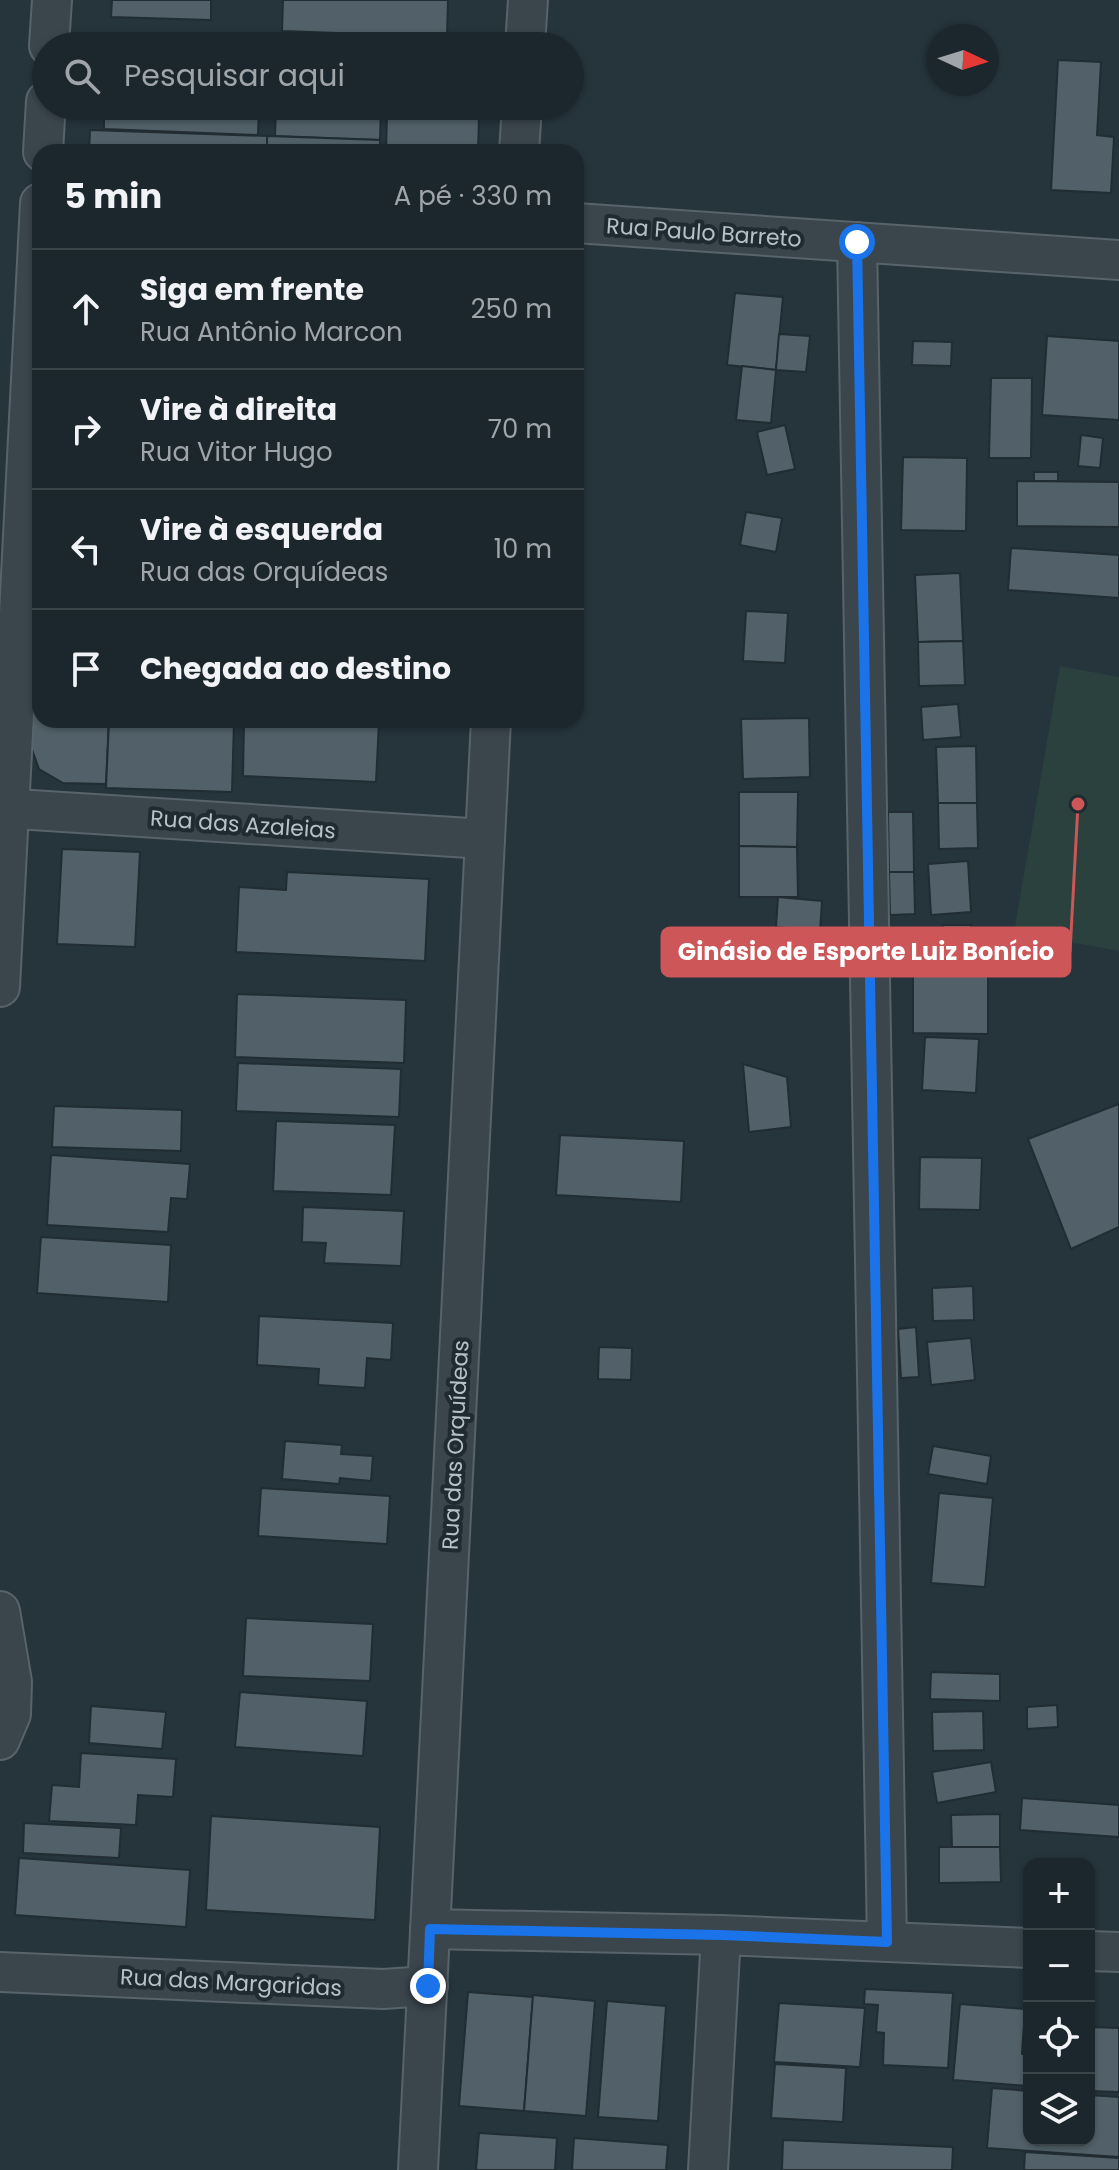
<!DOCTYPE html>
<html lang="pt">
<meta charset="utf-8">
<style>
body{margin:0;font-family:Poppins,sans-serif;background:#293339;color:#f1f3f6}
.controls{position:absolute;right:24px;bottom:24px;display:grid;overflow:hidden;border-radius:16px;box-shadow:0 2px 6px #0004}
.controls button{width:72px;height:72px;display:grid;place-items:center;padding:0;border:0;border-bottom:2px solid #3a4449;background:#1c272d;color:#f1f3f6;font:40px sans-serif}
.compass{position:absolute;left:927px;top:24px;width:72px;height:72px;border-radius:50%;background:#1c272d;box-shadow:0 2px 6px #0004;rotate:94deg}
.stop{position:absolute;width:24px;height:24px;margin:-18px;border:6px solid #1a73e8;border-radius:50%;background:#fff}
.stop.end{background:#1a73e8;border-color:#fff;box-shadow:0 2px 8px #0008}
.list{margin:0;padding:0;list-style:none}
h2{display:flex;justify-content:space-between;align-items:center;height:104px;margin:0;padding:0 32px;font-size:34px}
h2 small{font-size:26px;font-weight:400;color:#a0a5aa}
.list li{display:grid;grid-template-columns:52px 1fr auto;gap:24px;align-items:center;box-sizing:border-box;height:120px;padding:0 32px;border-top:2px solid #3a4449}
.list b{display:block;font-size:30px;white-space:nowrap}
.list p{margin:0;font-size:26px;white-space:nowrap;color:#a0a5aa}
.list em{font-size:26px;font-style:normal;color:#a0a5aa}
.icon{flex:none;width:44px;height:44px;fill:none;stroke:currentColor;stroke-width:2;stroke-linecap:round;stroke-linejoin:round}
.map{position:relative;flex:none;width:1119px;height:2170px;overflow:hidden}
.search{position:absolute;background:#1c272d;box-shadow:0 2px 6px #0004;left:32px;top:32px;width:552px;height:88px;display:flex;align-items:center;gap:20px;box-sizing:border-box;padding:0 28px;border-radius:44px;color:#a0a5aa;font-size:30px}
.panel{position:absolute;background:#1c272d;box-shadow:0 2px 6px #0004;left:32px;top:144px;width:552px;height:584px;border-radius:24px}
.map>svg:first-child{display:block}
</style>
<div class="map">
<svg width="1119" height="2170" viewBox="0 0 1119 2170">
<rect width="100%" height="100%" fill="#26343c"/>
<path fill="#2b413d" d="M1060,666L1119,677V951L1014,932Z"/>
<g fill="#526169" stroke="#212c33" stroke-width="2">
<path d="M112,0H211V20L111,17Z"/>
<path d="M283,0H448L447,37L282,31Z"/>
<path d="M369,39L448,42L447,46H369Z"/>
<path d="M1058,60L1101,62L1097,135L1114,137L1111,193L1051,190Z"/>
<path d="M104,106H259L258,135L104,129Z"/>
<path d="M276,106H381L380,140L275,136Z"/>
<path d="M387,113L479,117L478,152H386Z"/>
<path d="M90,130L267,136V152H89Z"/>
<path d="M267,136L380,140V152H267Z"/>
<path d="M735,293L783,297L776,370L727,365Z"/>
<path d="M779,334L810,336L806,372L776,370Z"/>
<path d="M1047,336L1119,341V420L1042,415Z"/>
<path d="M913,341L952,342L951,366L912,365Z"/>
<path d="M742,366L776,370L771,423L736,420Z"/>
<path d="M991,378H1032L1031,458H989Z"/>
<path d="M785,425L795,469L767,475L757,432Z"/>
<path d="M1081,435L1103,438L1100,468L1078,466Z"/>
<path d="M903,457L967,458L966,531L901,530Z"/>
<rect x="1034" y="472" width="24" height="9"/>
<path d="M1017,481L1119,482V527L1017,526Z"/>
<path d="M746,512L782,518L776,552L740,545Z"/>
<path d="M1011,548L1119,555V598L1008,590Z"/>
<path d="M960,573L963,641L918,642L915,575Z"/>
<path d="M746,611L788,613L785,663L743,661Z"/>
<path d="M963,641L965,685L919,686L918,642Z"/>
<path d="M32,695H40V720H109L106,784L63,783L39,769L30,744Z"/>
<path d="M958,704L961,737L923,740L921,707Z"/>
<path d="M809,718L810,777L743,779L741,719Z"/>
<path d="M109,720L234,721L232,792L106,788Z"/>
<path d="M244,720L379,722L376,782L243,776Z"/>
<path d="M329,720H433V724Z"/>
<path d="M976,746L977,803H938L936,747Z"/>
<path d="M739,792H798L797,847L739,846Z"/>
<path d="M938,803H977L978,848L939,849Z"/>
<path d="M888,812H913L914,872H889Z"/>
<path d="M739,846L797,847L798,897H739Z"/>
<path d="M62,849L140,852L135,947L57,944Z"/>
<path d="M968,861L971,912L931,915L928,864Z"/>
<path d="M287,872L429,879L425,961L236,952L239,887L286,890Z"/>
<path d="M889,872H914L915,914L890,915Z"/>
<path d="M778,897L822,901L820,931L776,927Z"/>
<path d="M943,925H971L970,977H942Z"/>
<path d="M913,976H988V1034L913,1033Z"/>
<path d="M237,994L406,1000L404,1063L235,1057Z"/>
<path d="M925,1037L979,1039L976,1093L922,1090Z"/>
<path d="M238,1063L401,1069L399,1117L236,1111Z"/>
<path d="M743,1064L787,1077L791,1127L749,1132Z"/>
<path d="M1119,1104V1227L1071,1249L1028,1139Z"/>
<path d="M54,1106L182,1110L181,1151L52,1147Z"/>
<path d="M276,1121L395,1125L391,1195L273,1191Z"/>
<path d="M560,1135L684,1141L681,1202L556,1195Z"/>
<path d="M51,1155L190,1164L187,1199L171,1198L168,1232L47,1225Z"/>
<path d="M920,1157L982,1158L980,1210L919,1209Z"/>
<path d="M303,1207L404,1211L401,1266L324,1263L326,1243L302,1242Z"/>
<path d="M41,1237L171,1245L168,1302L37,1293Z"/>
<path d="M973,1286L974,1320L933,1321L932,1288Z"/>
<path d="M259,1316L393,1323L391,1360L367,1358L365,1388L318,1385L319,1369L257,1365Z"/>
<path d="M916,1327L919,1377L901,1378L898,1329Z"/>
<path d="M971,1338L975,1380L931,1385L927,1342Z"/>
<path d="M599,1347L632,1348L631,1380L598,1379Z"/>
<path d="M285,1441L342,1445L341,1454L373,1456L371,1481L340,1478L339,1484L282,1479Z"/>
<path d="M933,1446L991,1456L987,1484L928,1474Z"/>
<path d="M261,1488L390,1496L387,1544L258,1536Z"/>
<path d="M939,1493L993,1498L985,1587L931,1583Z"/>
<path d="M246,1618L373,1624L370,1681L243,1676Z"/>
<path d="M931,1672L1000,1674V1701L930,1699Z"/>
<path d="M240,1692L367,1701L363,1756L235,1747Z"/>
<path d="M1057,1705L1058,1727L1027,1729V1707Z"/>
<path d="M91,1706L166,1712L162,1749L89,1743Z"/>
<path d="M983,1711L984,1750L933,1751L932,1712Z"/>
<path d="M81,1753L176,1759L173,1797L138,1795L136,1825L49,1821L52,1785L79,1787Z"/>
<path d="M991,1762L996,1792L937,1803L932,1772Z"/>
<path d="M1022,1798L1119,1805V1837L1020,1830Z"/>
<path d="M1000,1814V1847L952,1848L951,1815Z"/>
<path d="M211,1816L380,1827L375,1920L206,1910Z"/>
<path d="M24,1823L121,1828L119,1858L23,1853Z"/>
<path d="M939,1847H1000L1001,1882L939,1883Z"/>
<path d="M19,1858L190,1870L186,1927L15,1915Z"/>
<path d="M865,1989L953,1993L948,2068L883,2065L884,2033L876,2032L878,2005L864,2004Z"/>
<path d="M468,1992L533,1997L524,2111L459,2106Z"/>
<path d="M533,1995L595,2001L586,2116L524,2111Z"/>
<path d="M607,2001L666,2006L658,2121L598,2117Z"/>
<path d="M779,2003L865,2008L860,2067L774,2062Z"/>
<path d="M960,2004L1025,2009L1022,2054L1029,2055L1028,2086L953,2080Z"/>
<path d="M1089,2027L1119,2028V2092L1089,2091Z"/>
<path d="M775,2064L846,2068L843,2122L771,2118Z"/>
<path d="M992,2088L1029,2091V2140H1089V2095L1119,2097V2157L987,2148Z"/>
<path d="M479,2133L557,2138L555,2170H476Z"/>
<path d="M574,2138L668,2145L666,2170H572Z"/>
<path d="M783,2140L953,2147L952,2170H782Z"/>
<path d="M1025,2152L1119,2158V2170H1024Z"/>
</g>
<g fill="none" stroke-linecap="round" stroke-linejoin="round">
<defs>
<g id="street">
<path d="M49,46L52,0"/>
<path d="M525,46L528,0"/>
<path d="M43,152L46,101"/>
<path d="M519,152L522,106"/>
<path d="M576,223L1119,260"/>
<path d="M857,242L887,1942"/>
<path d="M0,808L485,839"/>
<path d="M0,987L40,203"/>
<path d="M0,1611L12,1682L11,1714L0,1740"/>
<path d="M430,1929L721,1935L1029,1948"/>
<path d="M1089,1951L1119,1952"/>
<path d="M0,1972L383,1989L428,1986"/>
<path d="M418,2170L491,720"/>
<path d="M708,2170L721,1935"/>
</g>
</defs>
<use href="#street" stroke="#58636a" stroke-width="42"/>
<use href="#street" stroke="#3a454c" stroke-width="38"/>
</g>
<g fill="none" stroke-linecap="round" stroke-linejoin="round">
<path stroke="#1a73e8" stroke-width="10" d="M428,1986L430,1929L721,1935L887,1942L857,242"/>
</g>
<g text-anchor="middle" stroke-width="8" stroke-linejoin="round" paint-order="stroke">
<g font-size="22" fill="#b6c0c7" stroke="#1f2a31">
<text transform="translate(704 232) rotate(4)" y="8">Rua Paulo Barreto</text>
<text transform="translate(243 824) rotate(4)" y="8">Rua das Azaleias</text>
<text transform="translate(455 1445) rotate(-87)" y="8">Rua das Orquídeas</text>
<text transform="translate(231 1982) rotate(3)" y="8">Rua das Margaridas</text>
</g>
</g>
<path fill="none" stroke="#cc5658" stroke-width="3" d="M1078 804L1070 952"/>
<circle fill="#cc5658" stroke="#1f2a31" stroke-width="3" cx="1078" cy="804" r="8"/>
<rect fill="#cc5658" stroke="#cc5658" stroke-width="3" x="662" y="928" width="408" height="48" rx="8"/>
<g font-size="24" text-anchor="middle" font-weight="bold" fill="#fff">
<text x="866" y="960">Ginásio de Esporte Luiz Bonício</text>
</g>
</svg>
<div class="controls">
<button>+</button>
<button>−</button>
<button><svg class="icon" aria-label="locate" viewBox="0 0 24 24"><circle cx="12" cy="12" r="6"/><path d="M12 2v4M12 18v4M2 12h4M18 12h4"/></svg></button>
<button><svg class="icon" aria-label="layers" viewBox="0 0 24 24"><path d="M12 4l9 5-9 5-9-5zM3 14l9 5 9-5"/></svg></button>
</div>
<svg class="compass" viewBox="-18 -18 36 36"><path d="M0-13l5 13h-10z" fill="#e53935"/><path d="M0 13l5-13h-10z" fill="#a0a5aa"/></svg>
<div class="stop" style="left:857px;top:242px"></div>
<div class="stop end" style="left:428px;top:1986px"></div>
<div class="search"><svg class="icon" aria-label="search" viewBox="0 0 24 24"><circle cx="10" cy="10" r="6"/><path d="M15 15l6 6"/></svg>Pesquisar aqui</div>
<section class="panel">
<h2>5 min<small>A pé · 330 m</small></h2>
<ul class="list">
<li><svg class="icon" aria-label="ahead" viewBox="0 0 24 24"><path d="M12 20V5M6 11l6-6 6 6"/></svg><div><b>Siga em frente</b><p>Rua Antônio Marcon</p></div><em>250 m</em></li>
<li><svg class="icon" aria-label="right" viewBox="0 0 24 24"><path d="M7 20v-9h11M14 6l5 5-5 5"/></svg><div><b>Vire à direita</b><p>Rua Vitor Hugo</p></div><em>70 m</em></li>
<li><svg class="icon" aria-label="left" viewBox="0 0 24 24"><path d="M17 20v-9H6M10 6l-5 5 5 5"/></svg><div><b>Vire à esquerda</b><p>Rua das Orquídeas</p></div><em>10 m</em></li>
<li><svg class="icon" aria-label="arrive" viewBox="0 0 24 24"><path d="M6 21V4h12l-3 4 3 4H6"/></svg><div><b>Chegada ao destino</b></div></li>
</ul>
</section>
</div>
